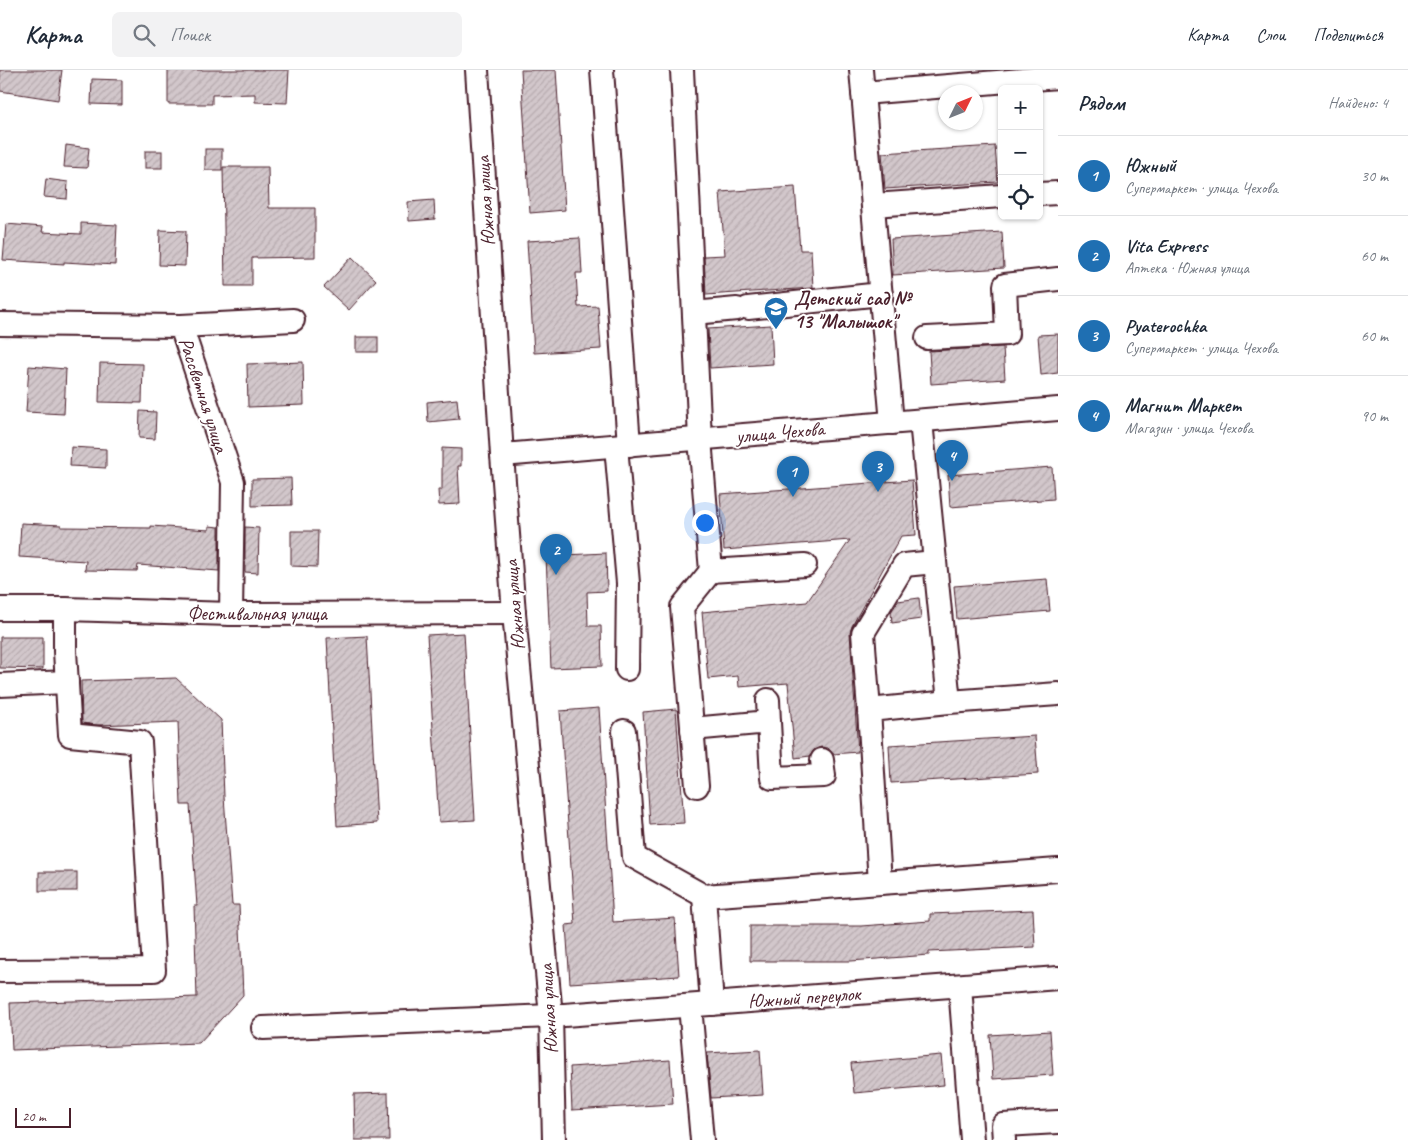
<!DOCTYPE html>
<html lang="ru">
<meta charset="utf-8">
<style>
body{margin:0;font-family:Caveat,sans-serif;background:#f2f2f3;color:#1f2937}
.controls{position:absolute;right:15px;top:15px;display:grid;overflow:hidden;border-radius:8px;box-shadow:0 1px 4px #0004}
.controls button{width:45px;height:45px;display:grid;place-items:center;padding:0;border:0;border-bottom:1px solid #e0e1e3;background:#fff;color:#1f2937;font:25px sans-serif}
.compass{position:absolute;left:938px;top:15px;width:45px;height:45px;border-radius:50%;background:#fff;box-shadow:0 1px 4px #0004;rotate:47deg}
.scale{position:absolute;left:15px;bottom:12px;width:56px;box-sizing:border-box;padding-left:5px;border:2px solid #4a1f2b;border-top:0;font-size:14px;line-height:18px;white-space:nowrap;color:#4a1f2b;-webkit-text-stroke:4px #fff;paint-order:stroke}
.you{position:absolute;left:704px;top:452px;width:18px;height:18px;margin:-12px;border:4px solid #fff;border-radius:50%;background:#1a73e8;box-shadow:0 0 0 8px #1a73e833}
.badge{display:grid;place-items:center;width:32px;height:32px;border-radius:50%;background:#1f6fb2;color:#fff;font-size:16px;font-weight:700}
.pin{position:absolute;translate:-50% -41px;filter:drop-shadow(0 1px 2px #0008)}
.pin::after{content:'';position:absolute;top:26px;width:18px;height:15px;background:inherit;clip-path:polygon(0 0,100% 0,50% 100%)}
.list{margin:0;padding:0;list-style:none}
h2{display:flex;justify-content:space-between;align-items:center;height:65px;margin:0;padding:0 20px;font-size:21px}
h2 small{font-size:16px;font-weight:400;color:#747a83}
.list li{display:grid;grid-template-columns:32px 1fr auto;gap:15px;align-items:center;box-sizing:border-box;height:80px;padding:0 20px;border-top:1px solid #e0e1e3}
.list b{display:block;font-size:19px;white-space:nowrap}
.list p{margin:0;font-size:16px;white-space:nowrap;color:#747a83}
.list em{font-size:16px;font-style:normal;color:#747a83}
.icon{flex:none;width:28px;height:28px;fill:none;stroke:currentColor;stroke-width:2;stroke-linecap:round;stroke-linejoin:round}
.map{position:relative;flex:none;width:1058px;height:1070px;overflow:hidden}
header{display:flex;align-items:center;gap:30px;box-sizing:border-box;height:70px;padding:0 25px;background:#fff;border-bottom:1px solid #e0e1e3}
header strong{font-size:24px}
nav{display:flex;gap:28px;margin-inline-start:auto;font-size:18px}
.search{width:350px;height:45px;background:#f2f2f3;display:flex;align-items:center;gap:12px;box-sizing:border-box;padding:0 18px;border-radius:8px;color:#747a83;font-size:19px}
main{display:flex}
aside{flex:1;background:#fff}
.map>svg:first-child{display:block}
</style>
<header>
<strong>Карта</strong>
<div class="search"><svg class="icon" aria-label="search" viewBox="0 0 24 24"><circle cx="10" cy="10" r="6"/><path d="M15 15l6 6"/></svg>Поиск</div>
<nav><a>Карта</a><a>Слои</a><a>Поделиться</a></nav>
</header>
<main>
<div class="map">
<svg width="1058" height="1070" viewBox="0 0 1058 1070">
<defs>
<pattern id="building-hatch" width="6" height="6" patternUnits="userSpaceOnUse" patternTransform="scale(1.25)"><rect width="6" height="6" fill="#d2c7cb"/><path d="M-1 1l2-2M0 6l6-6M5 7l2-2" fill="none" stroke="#b6aaae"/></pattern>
</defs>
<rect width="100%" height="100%" fill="#fff"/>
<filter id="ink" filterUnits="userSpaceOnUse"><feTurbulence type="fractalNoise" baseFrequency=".02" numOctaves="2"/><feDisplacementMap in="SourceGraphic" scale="10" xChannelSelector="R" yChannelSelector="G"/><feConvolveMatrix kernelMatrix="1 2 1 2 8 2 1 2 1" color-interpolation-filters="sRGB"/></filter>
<g filter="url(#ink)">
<g fill="url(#building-hatch)" stroke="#4a1f2b">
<path d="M0,0H62L58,30L0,21Z"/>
<path d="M168,0H289L287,33L255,32V24L212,25V34H168Z"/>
<path d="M521,0H556L565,140L530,143Z"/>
<path d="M92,9L122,10V35L91,34Z"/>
<path d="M66,75L89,78L87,98L64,97Z"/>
<path d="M995,76L998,112L885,119L882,83Z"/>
<rect x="205" y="79" width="17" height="21"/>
<rect x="145" y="81" width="17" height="17"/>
<path d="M223,97H268L269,138H315V187L252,188V216H225Z"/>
<path d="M46,109L68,112L67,129L44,127Z"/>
<path d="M795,117L800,180H811L813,218L706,225L704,186L725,185L720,122Z"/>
<path d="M434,130L435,149L409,151L408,132Z"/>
<path d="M81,153L117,155L115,195L64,192V194L3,190L6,154L43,157L42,162L81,164Z"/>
<path d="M160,160L186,161L185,196L159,195Z"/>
<path d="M1002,162L1004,198L893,205L891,169Z"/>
<path d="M580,168L582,203H576L578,237L598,236L601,279L534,283L527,171Z"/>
<path d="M352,187L376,210L349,240L324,217Z"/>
<path d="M771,255L773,294L710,298L708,259Z"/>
<path d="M1058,264V303L1041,305L1038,265Z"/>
<rect x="356" y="267" width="22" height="15"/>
<path d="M1003,277L1005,309L931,314L929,281Z"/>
<path d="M303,292L304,335L248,337L247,294Z"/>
<path d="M100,293L143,294L142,333L99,332Z"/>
<path d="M29,296L66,299L64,344L26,342Z"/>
<path d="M457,329L459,349L428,352L427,332Z"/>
<path d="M140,341L156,342L155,369L139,368Z"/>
<path d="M71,377L106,379V398L70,396Z"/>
<path d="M442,378L461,379V396H458L460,434L439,435L438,420H442Z"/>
<path d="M1052,397L1054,429L950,437L948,405Z"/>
<path d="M291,408L292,435L252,436V409Z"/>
<path d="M912,410L916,465L901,466L852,556L850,563L858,682L833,684L828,678L821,677L814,680L810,686L795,688L788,613L739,617L738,606L708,609L702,542L807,532L850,470L724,480L720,424Z"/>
<path d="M21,453L61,455V457L151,458V456L209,460V456L219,457V501L138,495L137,501L85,500L86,491L19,487Z"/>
<path d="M245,457L259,458L258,503L245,502Z"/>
<path d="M291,461H318L317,497L291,496Z"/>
<path d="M606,483L607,521L587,522L588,556H601L602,596L551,598L546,486Z"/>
<path d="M1047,509L1050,541L957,549L954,516Z"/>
<path d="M919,528L921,549L892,553L891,542L898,531Z"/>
<path d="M464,563L475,750L439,752L427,565Z"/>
<path d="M367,566L377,753L337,756L327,568Z"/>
<path d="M0,567H43V599L0,598Z"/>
<path d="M176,608L221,650L224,727L232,835H239L243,925L199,973L12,980L10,933L197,927L194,836H197L190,735H181L178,652L97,655L82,653L81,611Z"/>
<path d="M599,638L613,852L675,848L679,906L570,913L566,855L575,854L560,641Z"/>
<path d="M676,639L684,753L650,755L643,642Z"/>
<path d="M1035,666L1038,704L891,713L889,675Z"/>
<rect x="39" y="802" width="38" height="19"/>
<path d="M1033,840L1035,877L929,882V885L851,891H750V856H861L930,851V844Z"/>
<path d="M1050,961L1053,1005L993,1009L990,965Z"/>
<path d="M760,980L763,1025L711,1028L707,983Z"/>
<path d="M941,985L944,1015L854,1023L851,993Z"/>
<path d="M670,990L673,1034L572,1040L570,997Z"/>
<path d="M388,1023L389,1070H355L354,1024Z"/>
</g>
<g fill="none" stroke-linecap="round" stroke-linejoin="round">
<defs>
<g id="minor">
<path d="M477,0L502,385L514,543L551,946L554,1070"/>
<path d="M602,0L629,375"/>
<path d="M682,0L700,369L711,501L805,495"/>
<path d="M861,0L892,353"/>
<path d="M863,23L1058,7"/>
<path d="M1039,124L1058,123"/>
<path d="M873,135L1002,126"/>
<path d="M748,238L881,224"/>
<path d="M694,243L737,239"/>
<path d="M0,254L181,256L233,412L231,544"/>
<path d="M181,256L293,250"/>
<path d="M927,268L1007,264L1005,215L1058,209"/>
<path d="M921,351L949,632L1058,624"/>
<path d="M616,376L628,513L627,599"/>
<path d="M502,385L1058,339"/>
<path d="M0,539H65L231,544L514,543"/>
<path d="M0,615L67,612"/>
<path d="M768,630L769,652"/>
<path d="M869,640L863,563L904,495L935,492"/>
<path d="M692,659L769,652L772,708L824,706L822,690"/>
<path d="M624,661L634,787L704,826"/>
<path d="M697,716L682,537L711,501"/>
<path d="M880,813L869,640L949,632"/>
<path d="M0,901L154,900L140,672L70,665L65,581V539"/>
<path d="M960,916L972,1070"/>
<path d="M712,934L704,826L1058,800"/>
<path d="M690,936L702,1070"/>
<path d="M263,958L551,946L1058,908"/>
<path d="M1004,1070L1003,1055L1058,1052"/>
</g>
</defs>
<use href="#minor" stroke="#4a1f2b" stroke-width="26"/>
<use href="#minor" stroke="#fff" stroke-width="22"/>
</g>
</g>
<defs>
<symbol id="school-pin" viewBox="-11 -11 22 30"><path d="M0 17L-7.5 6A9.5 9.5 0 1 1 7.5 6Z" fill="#1f6fb2" stroke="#fff"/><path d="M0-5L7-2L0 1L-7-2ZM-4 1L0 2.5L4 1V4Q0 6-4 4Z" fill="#fff"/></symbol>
</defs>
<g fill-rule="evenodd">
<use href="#school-pin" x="762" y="225" width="28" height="38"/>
</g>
<g text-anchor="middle" stroke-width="4" stroke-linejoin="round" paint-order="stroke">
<g font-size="20" fill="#4a1f2b" stroke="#fff">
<text transform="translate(485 131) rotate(-94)" y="7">Южная улица</text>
<text transform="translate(204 325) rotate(72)" y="7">Рассветная улица</text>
<text transform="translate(780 362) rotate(-5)" y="7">улица Чехова</text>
<text transform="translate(514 535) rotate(-95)" y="7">Южная улица</text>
<text x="257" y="550">Фестивальная улица</text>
<text transform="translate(804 927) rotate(-4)" y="7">Южный переулок</text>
<text transform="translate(548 939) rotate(-94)" y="7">Южная улица</text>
</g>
<g font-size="20" font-weight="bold" fill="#4a1f2b" stroke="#fff" text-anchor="start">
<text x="794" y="235">Детский сад №<tspan x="794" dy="23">13 "Малышок"</tspan></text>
</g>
</g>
</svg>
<div class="controls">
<button>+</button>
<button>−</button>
<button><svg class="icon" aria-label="locate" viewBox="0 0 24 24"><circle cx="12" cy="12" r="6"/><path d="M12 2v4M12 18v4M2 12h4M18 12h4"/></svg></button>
</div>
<svg class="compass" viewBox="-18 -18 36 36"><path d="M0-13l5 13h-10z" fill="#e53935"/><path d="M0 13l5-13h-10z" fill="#747a83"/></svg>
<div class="scale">20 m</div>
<div class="you"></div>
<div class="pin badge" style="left:793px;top:427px">1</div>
<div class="pin badge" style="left:556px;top:505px">2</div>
<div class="pin badge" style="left:878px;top:422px">3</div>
<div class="pin badge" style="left:952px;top:411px">4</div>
</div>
<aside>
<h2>Рядом<small>Найдено: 4</small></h2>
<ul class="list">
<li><span class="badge">1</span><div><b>Южный</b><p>Супермаркет · улица Чехова</p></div><em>30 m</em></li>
<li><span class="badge">2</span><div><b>Vita Express</b><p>Аптека · Южная улица</p></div><em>60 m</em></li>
<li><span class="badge">3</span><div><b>Pyaterochka</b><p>Супермаркет · улица Чехова</p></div><em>60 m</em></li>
<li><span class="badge">4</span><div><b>Магнит Маркет</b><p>Магазин · улица Чехова</p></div><em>90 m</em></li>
</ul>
</aside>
</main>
